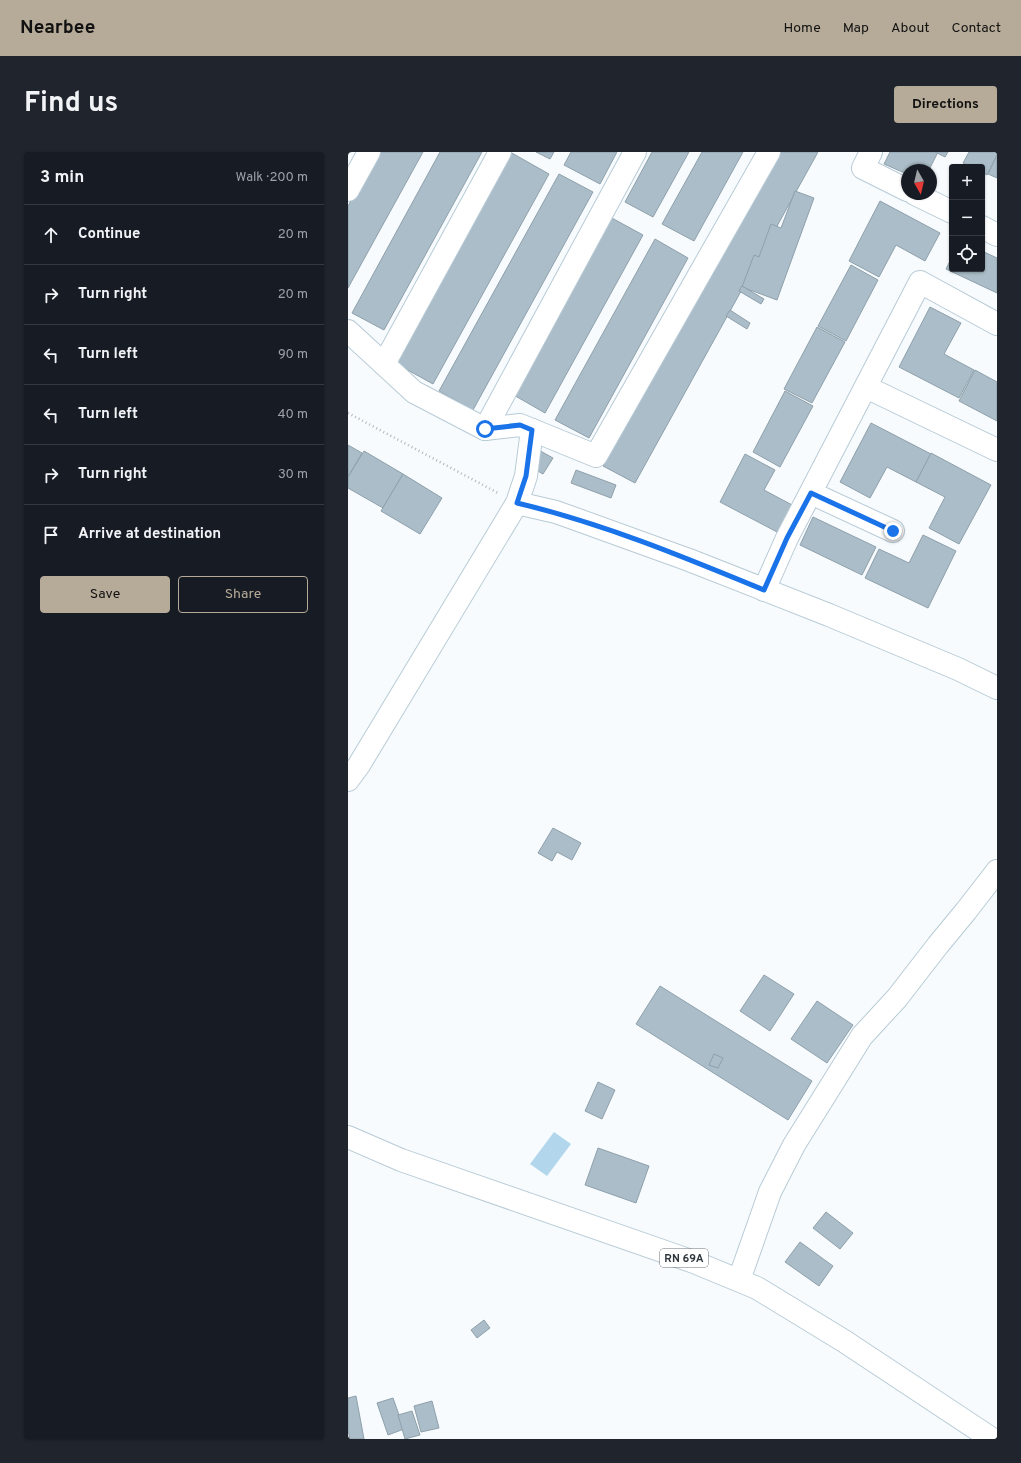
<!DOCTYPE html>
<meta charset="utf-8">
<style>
body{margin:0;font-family:Overpass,sans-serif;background:#20242c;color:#f1f3f6}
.controls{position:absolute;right:12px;top:12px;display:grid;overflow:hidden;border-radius:4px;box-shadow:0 1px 3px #0004}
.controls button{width:36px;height:36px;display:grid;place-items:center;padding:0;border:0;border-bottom:1px solid #363941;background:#171b24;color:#f1f3f6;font:20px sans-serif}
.compass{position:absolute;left:553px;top:12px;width:36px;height:36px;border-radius:50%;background:#171b24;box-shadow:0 1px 3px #0004;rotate:172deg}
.stop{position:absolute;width:12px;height:12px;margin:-9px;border:3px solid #1a73e8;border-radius:50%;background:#fff}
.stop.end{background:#1a73e8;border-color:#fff;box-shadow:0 1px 4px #0008}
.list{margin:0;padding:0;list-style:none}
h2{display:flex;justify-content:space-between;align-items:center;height:52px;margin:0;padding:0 16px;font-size:17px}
h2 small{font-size:13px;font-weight:400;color:#9ea1a6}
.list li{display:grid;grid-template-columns:26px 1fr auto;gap:12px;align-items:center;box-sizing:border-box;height:60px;padding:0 16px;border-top:1px solid #363941}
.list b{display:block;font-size:15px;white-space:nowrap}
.list em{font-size:13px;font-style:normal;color:#9ea1a6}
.actions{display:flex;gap:8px;padding:12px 16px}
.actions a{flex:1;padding:9px 0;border:1px solid #b6ab98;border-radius:4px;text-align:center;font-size:14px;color:#b6ab98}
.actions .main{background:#b6ab98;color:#111}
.icon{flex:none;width:22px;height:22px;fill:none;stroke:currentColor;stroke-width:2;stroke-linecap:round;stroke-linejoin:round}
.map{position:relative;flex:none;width:649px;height:1287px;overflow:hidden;border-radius:4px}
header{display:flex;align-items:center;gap:24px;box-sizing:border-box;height:56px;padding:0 20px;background:#b6ab98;color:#111}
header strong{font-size:19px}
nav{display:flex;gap:22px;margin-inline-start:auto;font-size:14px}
.intro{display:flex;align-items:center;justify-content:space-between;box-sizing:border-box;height:96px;padding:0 24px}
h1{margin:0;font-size:28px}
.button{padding:10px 18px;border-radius:4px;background:#b6ab98;color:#111;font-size:14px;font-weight:700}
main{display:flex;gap:24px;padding:0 24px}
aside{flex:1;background:#171b24;border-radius:4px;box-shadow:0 1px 3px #0004}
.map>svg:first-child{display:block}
</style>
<header>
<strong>Nearbee</strong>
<nav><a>Home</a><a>Map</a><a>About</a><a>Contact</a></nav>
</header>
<div class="intro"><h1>Find us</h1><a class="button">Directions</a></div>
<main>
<aside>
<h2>3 min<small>Walk · 200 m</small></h2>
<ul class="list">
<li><svg class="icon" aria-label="ahead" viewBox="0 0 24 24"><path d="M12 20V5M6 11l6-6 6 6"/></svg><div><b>Continue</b></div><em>20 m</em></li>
<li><svg class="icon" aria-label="right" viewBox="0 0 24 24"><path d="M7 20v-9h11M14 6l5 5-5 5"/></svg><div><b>Turn right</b></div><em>20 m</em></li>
<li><svg class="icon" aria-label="left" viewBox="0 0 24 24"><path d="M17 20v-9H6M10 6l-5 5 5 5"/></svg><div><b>Turn left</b></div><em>90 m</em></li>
<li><svg class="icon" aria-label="left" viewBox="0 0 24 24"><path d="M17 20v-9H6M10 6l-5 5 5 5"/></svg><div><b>Turn left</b></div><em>40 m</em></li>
<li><svg class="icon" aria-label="right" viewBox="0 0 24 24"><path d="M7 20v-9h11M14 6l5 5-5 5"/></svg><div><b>Turn right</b></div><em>30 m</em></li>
<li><svg class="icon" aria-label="arrive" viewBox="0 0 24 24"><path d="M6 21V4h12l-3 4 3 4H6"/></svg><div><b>Arrive at destination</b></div></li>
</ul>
<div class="actions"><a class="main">Save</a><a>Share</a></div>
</aside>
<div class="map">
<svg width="649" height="1287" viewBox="0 0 649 1287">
<rect width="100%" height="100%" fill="#f7fbfe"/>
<path fill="#b2d7ec" d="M206,980L223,992L199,1024L182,1012Z"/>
<g fill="#aabdc8" stroke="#8ea0ab">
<path d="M30,0H75L0,136V54Z"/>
<path d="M92,0H134L36,178L4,161Z"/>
<path d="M162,0L201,22L85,232L47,211Z"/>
<path d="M188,0H206L202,7Z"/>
<path d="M223,0H269L252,32L216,13Z"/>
<path d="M304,0H341L305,65L277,50Z"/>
<path d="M354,0H395L346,89L314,72Z"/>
<path d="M428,0H470L287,331L255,314Z"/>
<path d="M542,0H590L581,18H559V22L536,12Z"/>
<path d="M587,0H600L597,5Z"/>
<path d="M621,0H649V3L639,23L634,20V15H623L615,11Z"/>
<path d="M649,3V26L640,22Z"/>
<path d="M211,22L245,40L125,258L91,239Z"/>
<path d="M447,39L466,46L429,148L394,135L406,103L411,105L423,72L433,76Z"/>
<path d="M532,49L592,81L577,109L548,93L531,125L501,109Z"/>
<path d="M262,65L295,83L197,261L164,242Z"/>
<path d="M307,87L340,106L241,286L207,268Z"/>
<path d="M634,99L649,106V141L598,117L604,105V117H634Z"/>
<path d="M503,113L530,128L498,189L470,174Z"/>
<path d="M394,134L416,147L413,152L391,139Z"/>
<path d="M582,155L613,171L596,202L626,218L611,246L551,215Z"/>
<path d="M382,158L402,171L399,177L378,164Z"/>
<path d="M469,175L497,190L464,251L436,237Z"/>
<path d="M627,218L649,230V269L611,249Z"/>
<path d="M437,239L465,254L432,315L405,300Z"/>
<path d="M523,271L583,302L568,330L539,315L522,346L492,330Z"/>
<path d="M0,293L14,301L0,325Z"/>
<path d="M187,296L205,306L195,322L178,312Z"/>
<path d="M16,299L55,322L35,356L0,336V325Z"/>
<path d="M583,301L643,333L611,392L581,376L597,345L568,330Z"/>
<path d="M397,302L427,318L416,338L446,354L431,381L372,350Z"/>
<path d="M228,318L268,333L263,346L223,331Z"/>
<path d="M55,322L94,346L72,382L33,359Z"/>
<path d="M465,365L528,395L514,423L452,393Z"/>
<path d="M575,383L608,399L580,456L517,426L531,397L561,411Z"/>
<path d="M205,676L233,691L224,708L209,700L204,709L190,701Z"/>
<path d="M416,823L446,842L422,879L392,859Z"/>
<path d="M312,834L464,929L440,968L288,872Z"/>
<path d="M469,849L505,873L479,911L443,887Z"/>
<path d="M366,902L375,906L370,916L361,913Z"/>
<path d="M250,930L267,938L254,967L237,959Z"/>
<path d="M250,996L301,1014L288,1051L237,1033Z"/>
<path d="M478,1060L505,1081L492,1097L465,1076Z"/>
<path d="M452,1090L485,1114L471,1134L437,1110Z"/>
<path d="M136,1168L142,1176L129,1186L123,1178Z"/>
<path d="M8,1244L16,1287H2L0,1278V1246Z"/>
<path d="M45,1246L56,1277L40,1283L29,1251Z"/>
<path d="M84,1249L91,1276L73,1280L66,1254Z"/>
<path d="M64,1259L72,1283L57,1287L50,1263Z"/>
</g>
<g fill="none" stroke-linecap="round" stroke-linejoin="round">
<defs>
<g id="minor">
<path d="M523,0L515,16L559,38"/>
<path d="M0,38L21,0"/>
<path d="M567,42L604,60"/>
<path d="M634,75L649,83"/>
<path d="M0,179L66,240L137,277L172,273L248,304L421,0"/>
<path d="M36,212L152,0"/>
<path d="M518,235L649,298"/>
<path d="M137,277L287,0"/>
<path d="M463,341L545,379"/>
<path d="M169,351L208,360L341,408L481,463L610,517L649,536"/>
<path d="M416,438L439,386L572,130L649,172"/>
<path d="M0,628L11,613L169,351L178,324L184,278"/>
<path d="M391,1128L422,1040L446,993L514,884L549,846L590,793L618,759L649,719"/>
</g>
<path id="major" d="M0,985L53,1008L346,1110L409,1136L496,1189L644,1287"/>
</defs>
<use href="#minor" stroke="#b8cbd6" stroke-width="24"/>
<use href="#major" stroke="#b8cbd6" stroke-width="24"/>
<path stroke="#b1b6ba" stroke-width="2.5" stroke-dasharray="1 3" stroke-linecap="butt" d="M0,261L150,341"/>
<use href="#minor" stroke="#fff" stroke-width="22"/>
<use href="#major" stroke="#fff" stroke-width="22"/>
</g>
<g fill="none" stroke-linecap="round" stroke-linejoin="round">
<path stroke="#1a73e8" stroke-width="5" d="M137,277L172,273L184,278L178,324L169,351C254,371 336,405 416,438L439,386L463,341L545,379"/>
</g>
<g text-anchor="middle" stroke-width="4" stroke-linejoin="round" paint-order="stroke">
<rect fill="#fff" stroke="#6d7276" stroke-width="1" x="312" y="1097" width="48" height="18" rx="3"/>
<g font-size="11" font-weight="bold" fill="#2f363b">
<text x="336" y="1110">RN 69A</text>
</g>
</g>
</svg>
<div class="controls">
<button>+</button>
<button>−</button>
<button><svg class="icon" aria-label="locate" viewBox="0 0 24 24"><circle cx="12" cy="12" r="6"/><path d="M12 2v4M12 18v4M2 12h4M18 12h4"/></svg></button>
</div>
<svg class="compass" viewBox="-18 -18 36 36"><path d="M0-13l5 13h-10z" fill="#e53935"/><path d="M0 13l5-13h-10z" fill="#9ea1a6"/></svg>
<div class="stop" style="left:137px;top:277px"></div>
<div class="stop end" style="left:545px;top:379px"></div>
</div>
</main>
